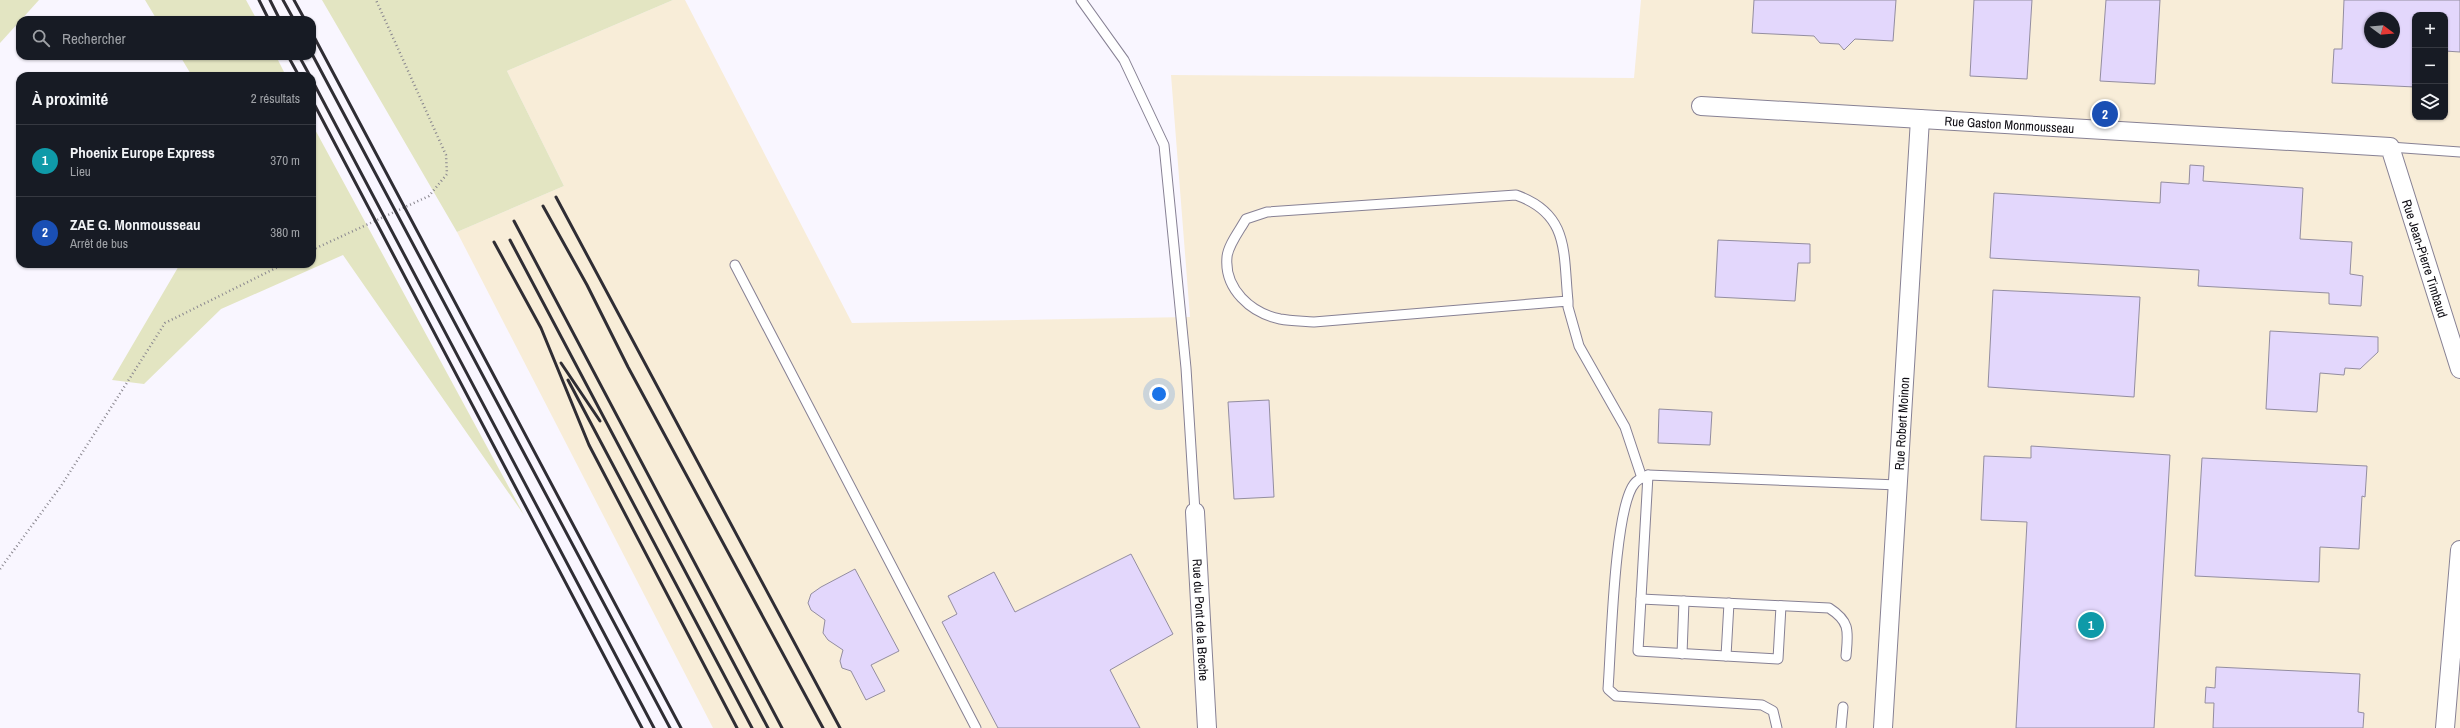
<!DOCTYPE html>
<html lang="fr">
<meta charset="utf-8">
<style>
body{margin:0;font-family:"Archivo Narrow",sans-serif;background:#242831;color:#f1f3f6}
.controls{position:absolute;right:12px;top:12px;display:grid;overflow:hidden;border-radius:8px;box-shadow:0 1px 3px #0004}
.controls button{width:36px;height:36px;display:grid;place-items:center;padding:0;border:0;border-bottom:1px solid #363941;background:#171b24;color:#f1f3f6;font:20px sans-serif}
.compass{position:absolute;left:2364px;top:12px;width:36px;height:36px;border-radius:50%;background:#171b24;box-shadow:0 1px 3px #0004;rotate:106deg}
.you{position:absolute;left:1159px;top:394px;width:14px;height:14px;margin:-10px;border:3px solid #fff;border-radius:50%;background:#1a73e8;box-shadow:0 0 0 6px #1a73e833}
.badge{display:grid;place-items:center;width:26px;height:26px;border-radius:50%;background:#aba1d8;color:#fff;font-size:13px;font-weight:700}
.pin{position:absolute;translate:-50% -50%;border:2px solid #fff;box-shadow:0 1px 4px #0006}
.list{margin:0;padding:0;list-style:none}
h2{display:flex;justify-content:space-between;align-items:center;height:52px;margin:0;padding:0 16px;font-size:17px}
h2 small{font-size:13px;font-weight:400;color:#9ea1a6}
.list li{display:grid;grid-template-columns:26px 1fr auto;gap:12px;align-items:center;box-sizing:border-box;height:72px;padding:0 16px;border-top:1px solid #363941}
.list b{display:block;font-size:15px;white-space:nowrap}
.list p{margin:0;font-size:13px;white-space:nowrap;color:#9ea1a6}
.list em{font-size:13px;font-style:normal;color:#9ea1a6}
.icon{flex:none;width:22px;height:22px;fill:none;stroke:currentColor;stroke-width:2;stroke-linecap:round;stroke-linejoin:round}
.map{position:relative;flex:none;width:2460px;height:728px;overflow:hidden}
.search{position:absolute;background:#171b24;box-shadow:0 1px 3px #0004;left:16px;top:16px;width:300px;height:44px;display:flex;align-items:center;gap:10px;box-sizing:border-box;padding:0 14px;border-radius:12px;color:#9ea1a6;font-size:15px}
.panel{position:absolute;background:#171b24;box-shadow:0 1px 3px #0004;left:16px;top:72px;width:300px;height:196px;border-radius:12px}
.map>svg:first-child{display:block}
</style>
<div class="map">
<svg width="2460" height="728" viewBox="0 0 2460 728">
<rect width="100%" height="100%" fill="#f9f6ff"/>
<path fill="#f8edd8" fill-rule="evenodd" d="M673,0H685L852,323L1190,317L1171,75L1634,78L1641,0H2460V728H713L457,232L564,186L507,71ZM2415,15H2445V117H2415ZM2370,18H2394V42H2370Z"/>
<g fill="#e3e5c2">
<path d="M0,0H39L0,43Z"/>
<path d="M145,0H246L257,20H157Z"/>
<path d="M322,0H673L507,71L564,186L457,232Z"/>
<path d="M180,56H276L286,76H192Z"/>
<path d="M312,124L524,515L343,255L221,309L144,384L112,380L180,264H312Z"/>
</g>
<g fill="#e3d7fc" stroke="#938da0" fill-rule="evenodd">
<path d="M1754,0H1896L1893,41L1855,39L1844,50L1839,44L1820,43L1814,36L1752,33Z"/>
<path d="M1974,0H2032L2027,79L1970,76Z"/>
<path d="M2106,0H2160L2155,84L2100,81Z"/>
<path d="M2344,0H2460V52L2445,51V15H2415V87L2332,83L2334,49H2342ZM2370,18H2394V42H2370Z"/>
<path d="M2190,165L2204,166L2203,181L2303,188L2300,239L2352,242L2350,274L2363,276L2361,306L2329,304V293L2198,286L2199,270L1990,258L1994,193L2160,203L2161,182L2189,184Z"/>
<path d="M1718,240L1810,244V263H1798L1795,301L1715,297Z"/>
<path d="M1993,290L2140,297L2134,397L1988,387Z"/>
<path d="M2270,331L2378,337V352L2360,369L2345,368L2344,375L2320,373L2317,412L2266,409Z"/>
<path d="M1269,400L1274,497L1234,499L1228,402Z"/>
<path d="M1659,409L1712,412L1710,445L1658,443Z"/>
<path d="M2031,446L2170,455L2154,728H2016L2027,522L1981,520L1984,456L2031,458Z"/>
<path d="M2202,458L2367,466L2365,497L2362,496L2359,549L2320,547L2319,582L2195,576Z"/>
<path d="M1131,554L1173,634L1110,670L1140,728H998L942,622L957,614L948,596L994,572L1015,612Z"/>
<path d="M855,569L899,651L871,665L885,691L866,700L851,671L842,668L840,661L843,650L828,640L823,633L825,620L811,610L808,603L811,594L821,587Z"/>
<path d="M2216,667L2360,674L2358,712L2364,713L2363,728H2213L2214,703H2205L2206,687L2215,688Z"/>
</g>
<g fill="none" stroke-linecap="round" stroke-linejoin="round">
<defs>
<g id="lane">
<path d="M1081,0L1124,60L1164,145L1186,368L1195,512"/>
<path d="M2390,147L2460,152"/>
<path d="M735,265L976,728"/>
<path d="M1568,301L1314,322C1303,321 1291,321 1280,319C1251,313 1224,289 1227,257C1228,245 1240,230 1246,219L1267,212L1516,195C1570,214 1563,253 1568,301V307L1579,346L1625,427L1642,478"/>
<path d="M1648,475L1638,651L1778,659L1781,606"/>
<path d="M1641,599L1829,608C1851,622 1848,632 1846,656"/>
<path d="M1682,654L1684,601"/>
<path d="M1726,656L1729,603"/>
<path d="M1777,728L1773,711L1762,705L1616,696L1608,689C1611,651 1614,506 1635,483C1638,479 1644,477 1648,475L1898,485"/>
<path d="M1841,728L1843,707"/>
</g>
<g id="street">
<path id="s1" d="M1701,106L2390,147L2460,369"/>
<path id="s2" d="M1195,512L1207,728"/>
<path id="s3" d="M1883,728L1920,119"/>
<path d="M2445,728L2460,550"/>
</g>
</defs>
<use href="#lane" stroke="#878194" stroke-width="11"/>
<use href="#street" stroke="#878194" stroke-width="20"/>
<g stroke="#8a878f" stroke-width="2.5" stroke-dasharray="1 3" stroke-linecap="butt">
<path d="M312,250L429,196L447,174L446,155L376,0"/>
<path d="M0,569L61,486L165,323L284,264"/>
</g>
<use href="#lane" stroke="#fff" stroke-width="9"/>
<use href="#street" stroke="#fff" stroke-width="18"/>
<g stroke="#2f2d34" stroke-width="3">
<path d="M259,0L269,20"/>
<path d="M270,0L280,20"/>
<path d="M283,0L294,20"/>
<path d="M294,0L305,20"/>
<path d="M312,33L681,728"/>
<path d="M312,54L670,728"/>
<path d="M288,56L299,76"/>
<path d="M299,56L310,76"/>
<path d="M312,80L654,728"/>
<path d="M312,100L642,728"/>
<path d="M556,197L840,728"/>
<path d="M543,206L587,285L628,367L823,728"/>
<path d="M514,221L782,728"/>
<path d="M510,240L768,728"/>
<path d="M494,242L541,328L589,445L737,728"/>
<path d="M561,363L600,421"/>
<path d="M568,380L752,728"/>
</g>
</g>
<g text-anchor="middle" stroke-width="3" stroke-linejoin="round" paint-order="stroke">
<g font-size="13" fill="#0c0a11" stroke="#fff">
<text dy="5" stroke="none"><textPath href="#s1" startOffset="309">Rue Gaston Monmousseau</textPath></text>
<text dy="5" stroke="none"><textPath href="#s1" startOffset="807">Rue Jean-Pierre Timbaud</textPath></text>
<text dy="5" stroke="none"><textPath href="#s3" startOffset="305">Rue Robert Moinon</textPath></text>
<text dy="5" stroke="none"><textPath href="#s2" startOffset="108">Rue du Pont de la Breche</textPath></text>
</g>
</g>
</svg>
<div class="controls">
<button>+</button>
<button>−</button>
<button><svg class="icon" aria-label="layers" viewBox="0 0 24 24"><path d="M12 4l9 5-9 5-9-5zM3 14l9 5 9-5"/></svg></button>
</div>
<svg class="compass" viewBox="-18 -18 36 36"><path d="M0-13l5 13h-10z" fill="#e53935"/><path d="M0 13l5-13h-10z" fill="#9ea1a6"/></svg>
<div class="you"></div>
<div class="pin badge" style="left:2091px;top:625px;background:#0f9aa8">1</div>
<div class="pin badge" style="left:2105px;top:114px;background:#1a4fb4">2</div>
<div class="search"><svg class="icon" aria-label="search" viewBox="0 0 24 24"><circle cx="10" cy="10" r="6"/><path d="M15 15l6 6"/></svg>Rechercher</div>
<section class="panel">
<h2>À proximité<small>2 résultats</small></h2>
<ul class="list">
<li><span class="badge" style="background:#0f9aa8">1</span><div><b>Phoenix Europe Express</b><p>Lieu</p></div><em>370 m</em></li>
<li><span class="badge" style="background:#1a4fb4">2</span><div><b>ZAE G. Monmousseau</b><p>Arrêt de bus</p></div><em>380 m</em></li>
</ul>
</section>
</div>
